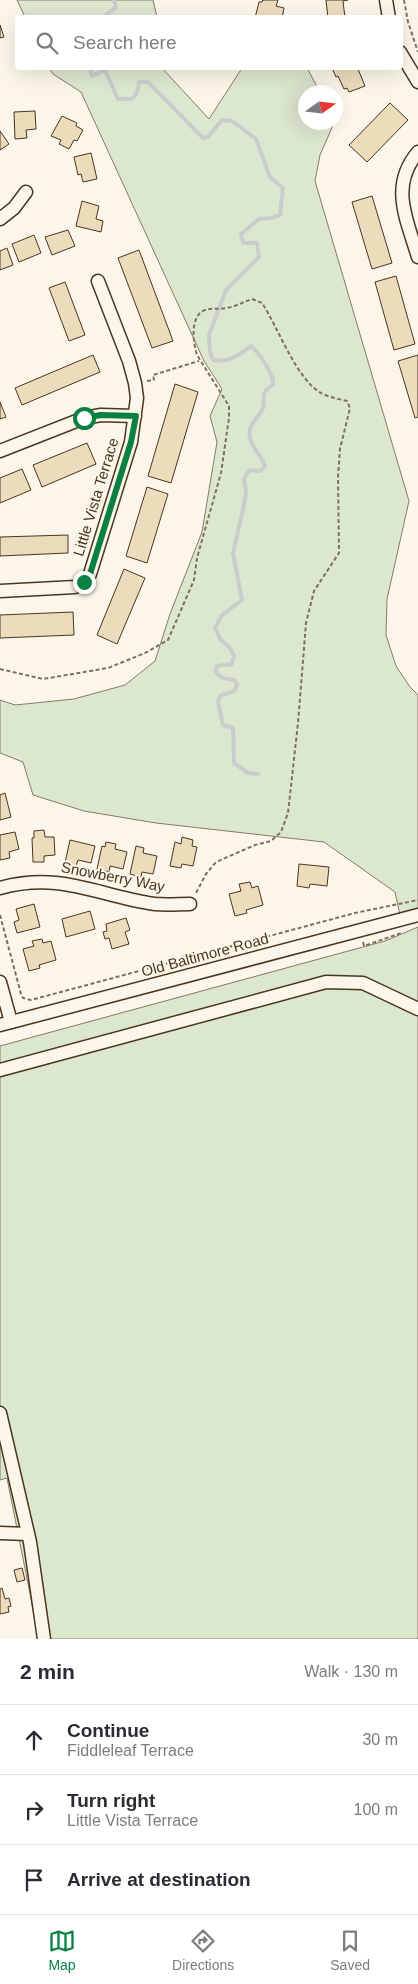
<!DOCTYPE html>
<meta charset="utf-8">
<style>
body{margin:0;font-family:Arial,sans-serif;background:#f2f2f3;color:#2b2b33}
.compass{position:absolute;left:298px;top:85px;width:45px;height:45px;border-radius:50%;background:#fff;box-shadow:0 5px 20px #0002;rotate:76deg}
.stop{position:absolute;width:15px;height:15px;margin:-11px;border:4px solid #0b8043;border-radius:50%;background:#fff}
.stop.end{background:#0b8043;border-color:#fff;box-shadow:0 1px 5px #0008}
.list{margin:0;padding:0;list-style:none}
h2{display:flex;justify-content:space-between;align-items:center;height:65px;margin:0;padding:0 20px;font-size:21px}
h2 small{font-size:16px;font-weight:400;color:#7c7c81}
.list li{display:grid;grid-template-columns:32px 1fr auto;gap:15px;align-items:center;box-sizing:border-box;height:70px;padding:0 20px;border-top:1px solid #e1e1e2}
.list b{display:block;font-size:19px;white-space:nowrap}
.list p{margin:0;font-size:16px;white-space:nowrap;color:#7c7c81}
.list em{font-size:16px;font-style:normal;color:#7c7c81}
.icon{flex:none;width:28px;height:28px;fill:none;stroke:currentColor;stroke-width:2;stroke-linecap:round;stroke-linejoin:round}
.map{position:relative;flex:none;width:418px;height:1639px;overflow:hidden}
.search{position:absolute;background:#fff;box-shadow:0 5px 20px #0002;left:15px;right:15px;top:15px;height:55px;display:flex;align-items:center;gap:12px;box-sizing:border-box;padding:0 18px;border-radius:5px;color:#7c7c81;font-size:19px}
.sheet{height:275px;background:#fff}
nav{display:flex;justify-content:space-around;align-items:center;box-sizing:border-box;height:70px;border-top:1px solid #e1e1e2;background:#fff;font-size:14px;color:#7c7c81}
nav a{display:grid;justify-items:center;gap:2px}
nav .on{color:#0b8043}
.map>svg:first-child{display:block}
</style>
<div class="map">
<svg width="418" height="1639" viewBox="0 0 418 1639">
<rect width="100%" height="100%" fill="#fbf6e9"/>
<g fill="#dce7d0" stroke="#887966">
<path d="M17,0H153L157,17H25Z"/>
<path d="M49,68H162L209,119L242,68H307L320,92H306V122L334,123L320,155L315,181L409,501L387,599L386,635L396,666L410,687L418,695V915L401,920L395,892L324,842L156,823L84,811L33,795L23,762L0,753V700L15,705L74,699L125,685L155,661L170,614L202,532L217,442L210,416L222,389L204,361L81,92L53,74Z"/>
<path d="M418,927V1639H39L7,1478L0,1480V1046L385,941Z"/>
</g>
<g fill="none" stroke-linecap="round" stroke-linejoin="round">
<g stroke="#c9cecd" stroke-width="4">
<path d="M103,18L116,7L114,0"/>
<path d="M90,68L92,76L105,70L118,99H132L137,93L139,82H148L203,138L208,137L222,120L232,121L256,139L270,177L283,188L280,215L271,218L259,219L241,234L243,243H257L259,257L226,290L209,335L210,352L213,360C229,363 239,355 251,346C261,355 268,367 273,379V385C261,391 265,396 263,408C261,414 255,418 252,424C243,440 260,452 265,466L260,471L249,470L244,479L246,492L244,505L233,553L242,600L222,615L215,628L221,640L230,648L234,656L232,664L217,666L216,672C220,679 226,679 235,680L237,685L234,691L220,696L218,701L223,725L233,728L234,763L248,773L258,774"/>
</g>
</g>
<g fill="#ecdcbc" stroke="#4a3520">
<path d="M263,0H278L276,6L284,8L282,18H255L259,2H262Z"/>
<path d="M326,0H348L343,1L345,18H328Z"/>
<path d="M0,25L4,37L0,38Z"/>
<path d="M332,68H360L358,69L365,86L349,92L347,88L344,89L338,76L336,77Z"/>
<path d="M390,103L408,120L367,162L349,145Z"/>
<path d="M35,111L36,129L26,130L27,138L15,139L14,112Z"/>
<path d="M62,116L77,123L76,126L83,130L77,141L74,140L69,149L59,144L61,140L51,136Z"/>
<path d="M0,131L9,144L0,150Z"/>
<path d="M91,153L97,179L83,182L81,174L78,175L74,157Z"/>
<path d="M372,196L392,263L372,269L352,202Z"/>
<path d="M82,201L99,206L96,219L103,221L101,232L76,226Z"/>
<path d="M68,230L75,246L52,255L45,237Z"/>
<path d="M34,235L41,253L19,262L12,244Z"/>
<path d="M7,248L13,265L0,270V251Z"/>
<path d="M139,250L173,341L152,348L118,258Z"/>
<path d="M396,276L415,344L394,350L375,282Z"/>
<path d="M65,282L85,335L69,341L49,288Z"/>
<path d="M93,355L100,372L22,405L15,388Z"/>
<path d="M418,355V417L415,418L398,361Z"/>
<path d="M175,384L198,392L171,483L148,476Z"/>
<path d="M0,402L6,417L0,419Z"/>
<path d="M87,443L96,464L42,487L33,465Z"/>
<path d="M22,469L31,490L0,503V478Z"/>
<path d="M147,487L168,494L147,563L126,556Z"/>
<path d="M68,535V553L0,556V537Z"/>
<path d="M124,569L145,578L117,644L97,635Z"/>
<path d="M73,612L74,635L0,638V615Z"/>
<path d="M5,793L11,817L0,820V795Z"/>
<path d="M44,830L45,837H54L55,855L44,856V862H33L32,838H34V831Z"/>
<path d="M15,832L19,849L9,852L10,858L0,860V835Z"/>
<path d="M182,837L193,840L192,846L197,847L193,866L182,864L181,868L170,866L175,842L181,844Z"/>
<path d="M70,840L95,846L91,863L78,860L76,866L65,863Z"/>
<path d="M106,842L116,844L115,849L127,852L123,869L110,866L109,872L97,869L102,846L105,847Z"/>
<path d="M136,846L144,848L143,853L157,856L153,874L142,872L141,877L130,874Z"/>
<path d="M299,864L329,867L327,886L310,884L309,888L297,886Z"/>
<path d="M250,882L252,888L258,886L263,905L246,910L247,913L235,916L229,894L241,891L239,884Z"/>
<path d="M34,904L40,927L17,933L14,922L19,920L16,909Z"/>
<path d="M90,911L95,929L66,937L62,919Z"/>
<path d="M126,918L130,930L125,932L129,944L112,949L109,938L105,939L103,932L107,931L106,924Z"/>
<path d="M42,939L43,943L51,941L56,960L39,965L40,968L29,971L23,949L34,946L32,941Z"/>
<path d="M22,1568L25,1580L17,1582L14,1570Z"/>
<path d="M2,1588L5,1599L9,1598L11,1606L8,1607L9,1612L0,1614V1589Z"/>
</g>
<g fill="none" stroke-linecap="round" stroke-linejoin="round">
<defs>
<g id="minor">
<path d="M386,0L389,18"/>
<path d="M400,52L418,82"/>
<path d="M418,152C389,186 407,220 418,257"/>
<path d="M0,219L14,208L26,192"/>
<path d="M0,451L84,418L101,415L135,416"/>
<path d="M0,591L75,587L84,583L90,574L131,442L137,398L135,383L129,361L98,281"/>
<path d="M0,888C61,871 98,896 155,904C166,905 179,904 190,904"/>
<path d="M0,982L11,1022"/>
<path d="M0,1025L418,915"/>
<path d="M0,1070L326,982L363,983L418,1009"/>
<path d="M0,1413L30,1542L44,1639"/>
<path d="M0,1533L28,1534"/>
</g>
</defs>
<use href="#minor" stroke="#4a3520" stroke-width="15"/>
<g stroke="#7f6f5c" stroke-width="2" stroke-dasharray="4 2.5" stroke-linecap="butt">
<path d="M404,0L408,22L418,52"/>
<path d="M147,381L154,380L153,375L199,361"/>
<path d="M0,669L43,679L108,668L145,653L168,640L194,580L197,558L221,473L229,418V406L197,355C193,343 190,318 203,311C210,307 218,310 226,308C235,307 243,302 252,299L262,303C278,327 296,379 321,393C328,397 339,399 347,401L350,408L340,449L338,477L339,553L314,591L306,623L298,723L288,813L281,832L271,841L255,845L216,862L206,874L196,893"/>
<path d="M0,915L21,994L23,998L31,1000L355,913L418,900"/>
<path d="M363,942L364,946L401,933"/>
</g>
<use href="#minor" stroke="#fbf6e9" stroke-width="12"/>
</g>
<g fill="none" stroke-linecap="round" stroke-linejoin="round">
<path stroke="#0b8043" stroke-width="6" d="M84,418L101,415L136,416L131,442L90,574L84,582"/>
</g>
<g text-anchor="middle" stroke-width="4" stroke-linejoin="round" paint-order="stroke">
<g font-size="15" fill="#4a3520" stroke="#fbf6e9">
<text transform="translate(96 497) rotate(-73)" y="5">Little Vista Terrace</text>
<text transform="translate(113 877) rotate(11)" y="5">Snowberry Way</text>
<text transform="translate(205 955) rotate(-15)" y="5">Old Baltimore Road</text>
</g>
</g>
</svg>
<svg class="compass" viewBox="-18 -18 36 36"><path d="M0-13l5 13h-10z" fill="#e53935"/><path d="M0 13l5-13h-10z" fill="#7c7c81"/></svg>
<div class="stop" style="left:84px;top:418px"></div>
<div class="stop end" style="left:84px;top:582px"></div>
<div class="search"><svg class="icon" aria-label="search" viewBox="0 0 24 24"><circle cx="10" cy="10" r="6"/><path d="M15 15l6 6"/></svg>Search here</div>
</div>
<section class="sheet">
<h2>2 min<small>Walk · 130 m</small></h2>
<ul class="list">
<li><svg class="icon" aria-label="ahead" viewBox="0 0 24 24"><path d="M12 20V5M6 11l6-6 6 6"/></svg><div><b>Continue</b><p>Fiddleleaf Terrace</p></div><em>30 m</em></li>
<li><svg class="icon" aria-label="right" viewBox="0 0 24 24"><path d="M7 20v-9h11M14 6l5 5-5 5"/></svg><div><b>Turn right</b><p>Little Vista Terrace</p></div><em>100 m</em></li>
<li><svg class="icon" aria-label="arrive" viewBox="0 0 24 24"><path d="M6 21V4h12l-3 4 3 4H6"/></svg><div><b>Arrive at destination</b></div></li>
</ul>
</section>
<nav>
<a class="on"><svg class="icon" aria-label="map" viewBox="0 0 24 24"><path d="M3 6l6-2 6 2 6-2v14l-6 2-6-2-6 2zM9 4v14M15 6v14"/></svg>Map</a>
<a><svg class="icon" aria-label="directions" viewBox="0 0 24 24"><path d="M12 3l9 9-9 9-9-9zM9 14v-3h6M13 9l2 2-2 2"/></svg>Directions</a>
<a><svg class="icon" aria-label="saved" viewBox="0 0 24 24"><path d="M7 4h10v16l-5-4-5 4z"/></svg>Saved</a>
</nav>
